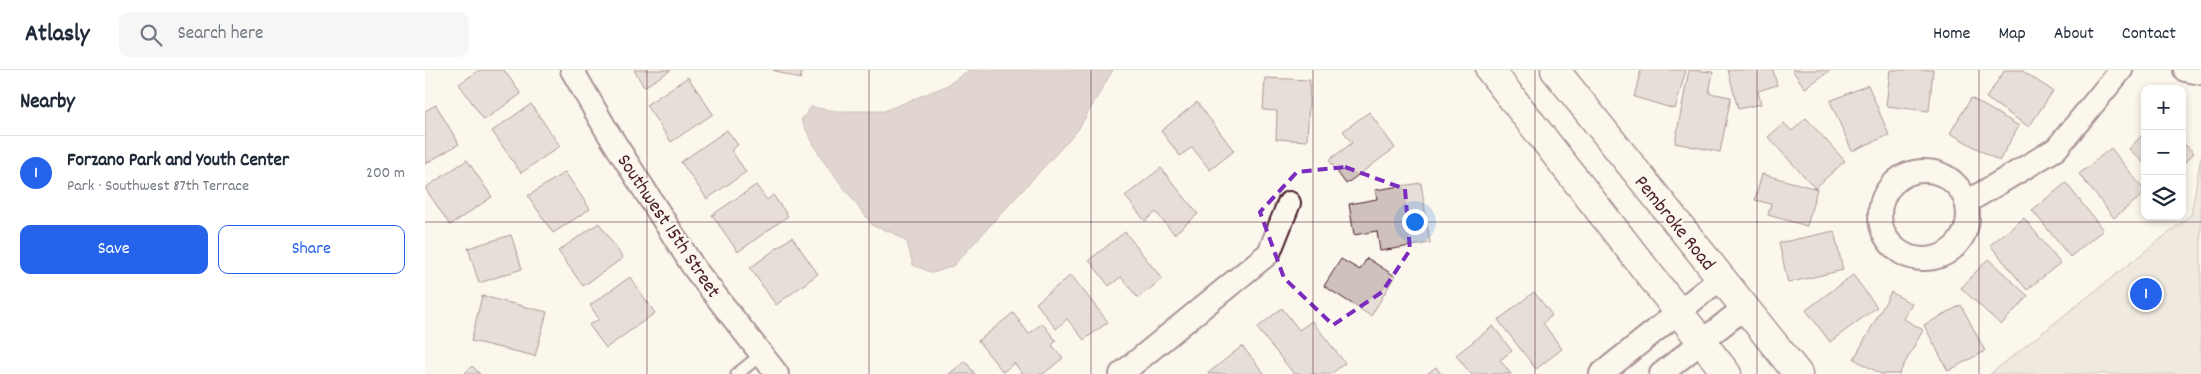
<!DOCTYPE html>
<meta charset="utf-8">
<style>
body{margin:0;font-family:Dekko,sans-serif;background:#f6f6f7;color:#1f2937}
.controls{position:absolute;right:15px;top:15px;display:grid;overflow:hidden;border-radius:10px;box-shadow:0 2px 8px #0003}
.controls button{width:45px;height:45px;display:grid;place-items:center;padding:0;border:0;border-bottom:1px solid #e0e1e3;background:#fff;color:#1f2937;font:25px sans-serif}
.you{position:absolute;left:989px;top:151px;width:18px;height:18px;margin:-12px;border:4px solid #fff;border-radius:50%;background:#1a73e8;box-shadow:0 0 0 8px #1a73e833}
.badge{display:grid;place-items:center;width:32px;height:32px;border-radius:50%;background:#2563eb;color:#fff;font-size:16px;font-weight:700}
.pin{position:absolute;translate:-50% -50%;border:2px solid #fff;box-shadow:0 1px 5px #0006}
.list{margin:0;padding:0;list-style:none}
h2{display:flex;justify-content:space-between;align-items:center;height:65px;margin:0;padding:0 20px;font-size:21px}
h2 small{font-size:16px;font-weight:400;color:#747a83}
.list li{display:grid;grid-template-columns:32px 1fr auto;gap:15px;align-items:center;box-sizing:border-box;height:75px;padding:0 20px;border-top:1px solid #e0e1e3}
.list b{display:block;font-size:19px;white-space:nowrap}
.list p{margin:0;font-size:16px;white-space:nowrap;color:#747a83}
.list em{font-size:16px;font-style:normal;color:#747a83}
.actions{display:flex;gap:10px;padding:15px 20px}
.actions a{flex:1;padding:11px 0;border:1px solid #2563eb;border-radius:10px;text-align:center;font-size:18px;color:#2563eb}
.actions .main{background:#2563eb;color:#fff}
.icon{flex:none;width:28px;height:28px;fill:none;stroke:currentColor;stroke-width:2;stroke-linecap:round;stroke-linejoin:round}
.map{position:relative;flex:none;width:1776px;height:304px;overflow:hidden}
header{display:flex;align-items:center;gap:30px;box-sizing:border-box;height:70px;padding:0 25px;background:#fff;border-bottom:1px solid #e0e1e3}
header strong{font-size:24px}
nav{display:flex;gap:28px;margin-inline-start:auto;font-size:18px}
.search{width:350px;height:45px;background:#f6f6f7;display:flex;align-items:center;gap:12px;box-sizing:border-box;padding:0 18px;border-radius:10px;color:#747a83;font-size:19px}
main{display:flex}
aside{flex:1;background:#fff}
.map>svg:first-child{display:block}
</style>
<header>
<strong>Atlasly</strong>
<div class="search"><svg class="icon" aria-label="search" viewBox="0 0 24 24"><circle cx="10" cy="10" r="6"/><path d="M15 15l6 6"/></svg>Search here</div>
<nav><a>Home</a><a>Map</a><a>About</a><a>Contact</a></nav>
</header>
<main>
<aside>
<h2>Nearby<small></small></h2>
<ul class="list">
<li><span class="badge">1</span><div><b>Forzano Park and Youth Center</b><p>Park · Southwest 87th Terrace</p></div><em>200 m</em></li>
</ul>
<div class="actions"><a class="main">Save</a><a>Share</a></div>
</aside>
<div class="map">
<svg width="1776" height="304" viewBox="0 0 1776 304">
<rect width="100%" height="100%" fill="#fbf7ec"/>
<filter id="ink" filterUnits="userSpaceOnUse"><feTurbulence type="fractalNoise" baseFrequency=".02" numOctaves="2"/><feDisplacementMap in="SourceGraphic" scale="10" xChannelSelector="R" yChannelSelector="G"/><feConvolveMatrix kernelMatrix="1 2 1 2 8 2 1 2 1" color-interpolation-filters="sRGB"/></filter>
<g filter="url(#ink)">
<path fill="#e2d7d0" stroke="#967b7e" d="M1776,86V304H1565L1766,145Z"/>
<path fill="#bfadaa" stroke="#907477" d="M544,0H688L653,60L528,196L508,203L488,195L482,172L466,162L448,156L396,88L376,50L386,37L411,41H459L521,16Z"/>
<g fill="#cfc2bc" stroke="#4a1f2b">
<path d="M54,0H79L96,24L59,50L34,14Z"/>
<path d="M209,0H246L219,17Z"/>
<path d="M348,0H378L375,9Z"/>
<path d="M1216,0H1261L1250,39L1209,27Z"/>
<path d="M1264,0L1288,2L1284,23L1306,27L1295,82L1250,73Z"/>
<path d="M1303,0H1348L1352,15L1333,21L1336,34L1313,39Z"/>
<path d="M1367,0H1406L1380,18Z"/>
<path d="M1465,0H1508L1504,41L1461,36Z"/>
<path d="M1580,0H1596L1628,21L1604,57L1561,28Z"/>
<path d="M263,7L288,44L246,72L221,35Z"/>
<path d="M840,8L885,10L882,71L851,69L852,41L838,40Z"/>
<path d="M1443,15L1464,65L1427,81L1405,31Z"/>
<path d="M1546,28L1594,56L1574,91L1525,63Z"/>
<path d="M772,32L809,81L785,100L767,77L755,86L736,61Z"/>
<path d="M106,34L135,76L96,103L67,61Z"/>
<path d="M11,35L34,74L0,94V41Z"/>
<path d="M944,42L970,78L921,114L904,90L927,73L918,61Z"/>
<path d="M1381,48L1420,91L1390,118L1343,67L1359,53L1367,61Z"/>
<path d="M302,60L313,75L306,80L321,102L282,129L256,92Z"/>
<path d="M1720,62V94L1704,79Z"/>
<path d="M1757,72L1769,83L1757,95Z"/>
<path d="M1686,78L1720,121V123L1689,148L1654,104Z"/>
<path d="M42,90L67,127L25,155L0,118Z"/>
<path d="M736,98L773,144L749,164L731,142L720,151L700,126Z"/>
<path d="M140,102L165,139L128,163L103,126Z"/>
<path d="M1337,104L1392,119L1382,156L1343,145L1346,134L1330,130Z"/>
<path d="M996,113L1005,173L955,181L952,161L929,165L924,134L952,129L950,120Z"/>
<path d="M1641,113L1678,160L1645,187L1607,140Z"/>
<path d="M331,115L342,130L348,125L363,146L313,182L287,145Z"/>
<path d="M1599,148L1635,193L1602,220L1565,175Z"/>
<path d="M174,153L198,188L158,216L133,181Z"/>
<path d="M1409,161L1418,200L1363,213L1354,173Z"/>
<path d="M700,162L737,209L713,228L696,207L684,216L664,190Z"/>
<path d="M86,165L97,199L54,213L43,178Z"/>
<path d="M367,167L393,204L351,235L325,198Z"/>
<path d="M942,188L970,206L946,246L899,216L916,189L935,200Z"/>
<path d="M1563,189L1603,226L1576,255L1536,218Z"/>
<path d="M646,205L683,252L659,270L642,249L631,259L611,233Z"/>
<path d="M1428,205L1452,237L1405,272L1381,240Z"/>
<path d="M205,207L230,243L181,278L164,255L174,249L165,235Z"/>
<path d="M1109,222L1127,245L1118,253L1137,279L1111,299L1073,250Z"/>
<path d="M1466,222L1487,234L1479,249L1498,260L1474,304H1456L1429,289Z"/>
<path d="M57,226L122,242L110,286L46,271Z"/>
<path d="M1536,235L1560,281L1523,301L1499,255Z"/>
<path d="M857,238L874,260L887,251L920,293L906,304H869L832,258Z"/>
<path d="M588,243L604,264L617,253L631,271L627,275L638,288L618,304H598L589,293L578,302L553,271Z"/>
<path d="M1068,256L1087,281L1075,290L1086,304H1046L1031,285Z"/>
<path d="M817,276L840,304H782Z"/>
<path d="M540,291L550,304H524Z"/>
<path d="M47,296L55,304H39Z"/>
<path d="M1011,297L1016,304H1002Z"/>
</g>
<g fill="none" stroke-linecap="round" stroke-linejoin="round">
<defs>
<path id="service" d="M312,304L337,284"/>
<g id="minor">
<path d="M147,0L182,61L269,198L352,304"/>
<path d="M1760,0L1776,3"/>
<circle cx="1499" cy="145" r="44"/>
<path d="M1542,132L1631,79L1696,0"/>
<path d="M696,304L844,183L864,133"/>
<path d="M1176,304L1296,208"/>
<path d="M1236,304L1319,238"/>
</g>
<g id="secondary">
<path d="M1065,0L1302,304"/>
<path d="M1130,0L1373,304"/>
</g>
</defs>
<use href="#service" stroke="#4a1f2b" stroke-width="15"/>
<use href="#minor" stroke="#4a1f2b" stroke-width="26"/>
<use href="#secondary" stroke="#4a1f2b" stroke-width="31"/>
<use href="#service" stroke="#fbf7ec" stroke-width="11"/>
<use href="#minor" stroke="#fbf7ec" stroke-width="22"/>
<use href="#secondary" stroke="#fbf7ec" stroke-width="28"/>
</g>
</g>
<path d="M0 0H1776V304H0ZM920,97L980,119L985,180L957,222L908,255L859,208L835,142L872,102Z" fill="#fbf7ec" fill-opacity=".55" fill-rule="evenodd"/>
<path fill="none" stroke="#7b2cbf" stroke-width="4" stroke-dasharray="10 6" stroke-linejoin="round" d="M920,97L980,119L985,180L957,222L908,255L859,208L835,142L872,102Z"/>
<path fill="none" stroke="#4a1f2b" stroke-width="1" stroke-opacity="0.55" d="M222,0V304M444,0V304M666,0V304M888,0V304M1110,0V304M1332,0V304M1554,0V304M0,152H1776"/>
<g text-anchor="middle" stroke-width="5" stroke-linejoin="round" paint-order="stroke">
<g font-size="20" fill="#4a1f2b" stroke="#fbf7ec">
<text transform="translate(1251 152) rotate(51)" y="7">Pembroke Road</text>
<text transform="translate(245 155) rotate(56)" y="7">Southwest 15th Street</text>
</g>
</g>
</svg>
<div class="controls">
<button>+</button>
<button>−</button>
<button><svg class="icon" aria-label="layers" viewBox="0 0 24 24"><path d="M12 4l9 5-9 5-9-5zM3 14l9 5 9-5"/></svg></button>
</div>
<div class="you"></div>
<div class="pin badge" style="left:1721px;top:224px">1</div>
</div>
</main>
